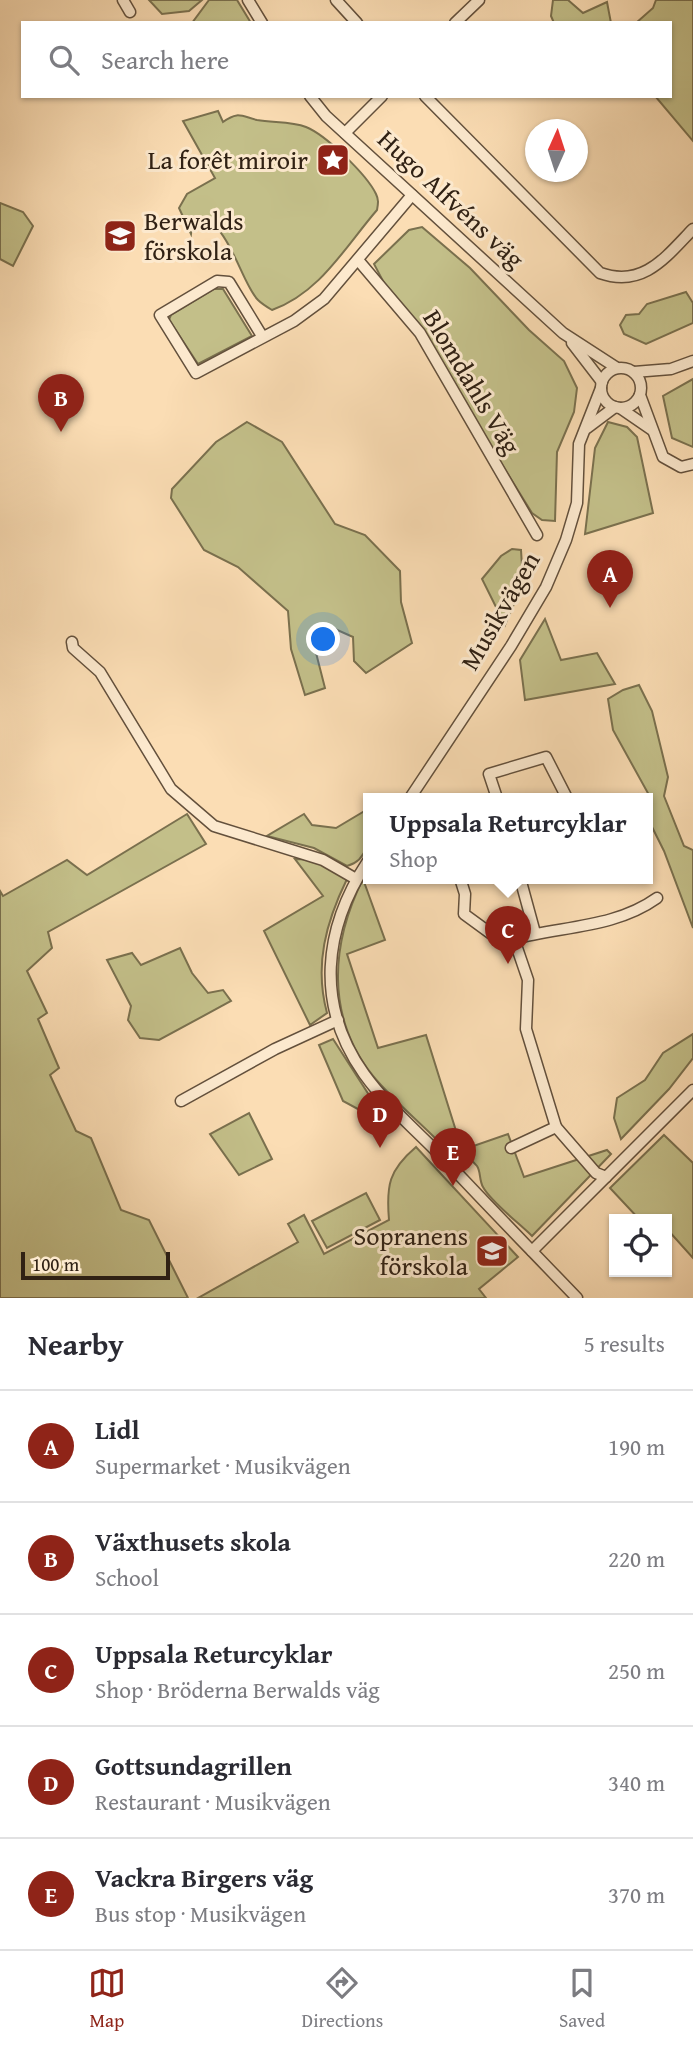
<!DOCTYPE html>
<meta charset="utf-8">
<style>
body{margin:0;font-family:"Gentium Book Plus",serif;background:#f7f7f7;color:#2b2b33}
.controls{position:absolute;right:21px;bottom:21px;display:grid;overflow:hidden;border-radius:0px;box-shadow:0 2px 5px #0004}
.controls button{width:63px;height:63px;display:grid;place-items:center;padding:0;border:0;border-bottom:2px solid #e1e1e2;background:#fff;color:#2b2b33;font:35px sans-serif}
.compass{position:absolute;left:525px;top:119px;width:63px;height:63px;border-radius:50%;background:#fff;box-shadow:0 2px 5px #0004;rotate:3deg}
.scale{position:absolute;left:21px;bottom:18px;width:149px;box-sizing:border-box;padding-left:7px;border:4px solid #302114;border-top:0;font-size:19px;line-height:24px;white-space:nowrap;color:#302114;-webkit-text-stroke:5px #fce9ce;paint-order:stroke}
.you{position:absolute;left:324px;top:640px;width:24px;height:24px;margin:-18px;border:5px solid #fff;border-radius:50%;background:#1a73e8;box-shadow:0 0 0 10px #1a73e833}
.badge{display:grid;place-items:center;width:46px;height:46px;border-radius:50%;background:#8f2418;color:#fff;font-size:23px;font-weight:700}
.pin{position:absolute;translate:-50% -58px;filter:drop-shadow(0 2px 4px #0008)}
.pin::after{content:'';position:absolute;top:37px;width:24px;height:21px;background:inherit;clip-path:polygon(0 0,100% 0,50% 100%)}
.popup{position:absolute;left:363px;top:793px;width:290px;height:91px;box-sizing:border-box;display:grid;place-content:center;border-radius:0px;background:#fff;filter:drop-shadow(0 2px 5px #0005);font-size:23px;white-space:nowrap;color:#7c7c81}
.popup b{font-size:26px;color:#2b2b33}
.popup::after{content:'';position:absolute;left:50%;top:100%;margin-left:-14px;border:14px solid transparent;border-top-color:#fff}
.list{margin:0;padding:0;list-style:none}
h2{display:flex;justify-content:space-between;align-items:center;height:91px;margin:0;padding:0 28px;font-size:30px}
h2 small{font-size:23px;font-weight:400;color:#7c7c81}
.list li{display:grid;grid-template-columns:46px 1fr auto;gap:21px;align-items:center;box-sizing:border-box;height:112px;padding:0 28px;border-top:2px solid #e1e1e2}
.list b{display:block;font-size:26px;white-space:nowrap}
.list p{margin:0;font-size:23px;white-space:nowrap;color:#7c7c81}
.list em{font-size:23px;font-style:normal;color:#7c7c81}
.icon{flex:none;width:38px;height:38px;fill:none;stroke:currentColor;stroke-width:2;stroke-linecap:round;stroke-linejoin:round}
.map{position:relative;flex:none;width:693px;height:1298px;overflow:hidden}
.search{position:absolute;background:#fff;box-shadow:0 2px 5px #0004;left:21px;right:21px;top:21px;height:77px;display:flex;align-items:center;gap:18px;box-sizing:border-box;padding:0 24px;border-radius:0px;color:#7c7c81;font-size:26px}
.sheet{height:651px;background:#fff}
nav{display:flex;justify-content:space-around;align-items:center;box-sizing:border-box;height:98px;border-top:2px solid #e1e1e2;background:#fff;font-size:19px;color:#7c7c81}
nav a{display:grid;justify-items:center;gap:4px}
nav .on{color:#8f2418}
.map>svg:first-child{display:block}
</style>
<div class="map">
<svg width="693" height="1298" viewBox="0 0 693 1298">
<rect width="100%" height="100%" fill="#fbddb4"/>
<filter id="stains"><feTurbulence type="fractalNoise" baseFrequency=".00286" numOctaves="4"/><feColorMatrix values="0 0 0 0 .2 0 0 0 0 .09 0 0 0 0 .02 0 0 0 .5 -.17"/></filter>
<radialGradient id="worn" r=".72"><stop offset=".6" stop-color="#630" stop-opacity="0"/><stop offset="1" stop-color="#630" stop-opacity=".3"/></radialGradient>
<g fill="#c3bf89" stroke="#7a704e" stroke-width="2">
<path d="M149,0H202L189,11L162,14Z"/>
<path d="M209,0H237L251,23H192Z"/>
<path d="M553,0H568L583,13L607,2L611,23H554L551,16Z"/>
<path d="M656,0H693V141L655,96H670V23H636L653,8Z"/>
<path d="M218,111L223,122C238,111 241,116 257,120C273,123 291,121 306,127C326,135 367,175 376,194C379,200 378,204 377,210C345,247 320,293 272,310C267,307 262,304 258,300C240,282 227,212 193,219L191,234L179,208L187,194L215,178L183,121Z"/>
<path d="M0,203L23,212L33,226L13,266L0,259Z"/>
<path d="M422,227L470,268L529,330L564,361L577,388L574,412L557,452L555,521L542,520L532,513L420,333L393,300L374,264L409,230Z"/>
<path d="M214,289H223L252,336L198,364L169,320L171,315Z"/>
<path d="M686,292L693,303V323L646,344L624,334L620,325L626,315L639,314L647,304Z"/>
<path d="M693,379V447L672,438L663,396Z"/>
<path d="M247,422L282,442L335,524L365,535L400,571L401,602L412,643L366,673L354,661L353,637L324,624L314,645L325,688L305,695L291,649L288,611L238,567L204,550L171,498L172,489L216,442Z"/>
<path d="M608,422L627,427L637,437L653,513L585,534L595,448Z"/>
<path d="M512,549L521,550L523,583L505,625L482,579L501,556Z"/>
<path d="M545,619L561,660L597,653L615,684L525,700L520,660Z"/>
<path d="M639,685L652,711L668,777L664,796L684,846L693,850V928L664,851L650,823L649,795L613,730L608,699L623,690Z"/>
<path d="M368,809C368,830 373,859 347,866L314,848L267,836L304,814L312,825L336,828Z"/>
<path d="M187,814L206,844L48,932L52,948L27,971L47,1013L38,1019L59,1068L50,1075L76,1131L91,1138L121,1210L149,1220L188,1298H0V891L3,896L67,860L87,875Z"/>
<path d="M295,859L323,860L347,879C326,922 314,965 327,1013L310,1025L264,931L323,896Z"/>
<path d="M363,879L385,940L347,954L378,1048L426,1035L462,1150L508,1134L524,1177L607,1150L611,1154L532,1236C519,1223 491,1202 483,1187C479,1180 481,1172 477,1166C467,1153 449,1151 437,1140C416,1119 392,1099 373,1076C325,1016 331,943 363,879Z"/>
<path d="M180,948L192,973L208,993L223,990L231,1001L159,1040L140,1038L128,1020L131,1006L107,960L132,953L141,965Z"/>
<path d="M693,1034V1058L669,1089L621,1139L614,1118L617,1098L645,1080L663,1053Z"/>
<path d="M333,1039L378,1109L369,1115L343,1101L319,1045Z"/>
<path d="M249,1113L272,1159L239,1175L210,1134Z"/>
<path d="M664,1135L693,1163V1258L667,1229V1219H639L610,1188Z"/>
<path d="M416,1147L518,1257L479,1289L486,1298H198L298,1242L288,1224L304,1215L324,1254L389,1220C386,1185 389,1170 416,1147Z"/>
<path d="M366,1193L380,1220L327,1248L312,1221Z"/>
</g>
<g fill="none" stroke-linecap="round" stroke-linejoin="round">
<defs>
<g id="minor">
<path d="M123,0L130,12"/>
<path d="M248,0L262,23"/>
<path d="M336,0L357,23"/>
<path d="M455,23L479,0"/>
<path d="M310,96L326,116L563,333L617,368"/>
<path d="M425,96L600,273C643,288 665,258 693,229"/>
<path d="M345,133L382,96"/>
<path d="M358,260L420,333L537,535"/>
<path d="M262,336L229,282L217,281L160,315L196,373L294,321L324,299L412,195"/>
<path d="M572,343L602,382"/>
<circle cx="621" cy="388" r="20"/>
<path d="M634,372L671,369L693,361"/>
<path d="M640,395L663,457L681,467L693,464"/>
<path d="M620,408L652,430"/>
<path d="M587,428L615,407"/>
<path d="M72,642L73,648L100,672L171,789L214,826L323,860L356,879"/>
<path d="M410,798L511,646L546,587L566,540L577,503L579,444L601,388"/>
<path d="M497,798L489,774L546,757L567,798"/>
<path d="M368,861C323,929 315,1005 364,1074C387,1106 417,1131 444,1159C488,1206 533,1252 577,1298"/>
<path d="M460,878L465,894L464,914L490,933L514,939"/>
<path d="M520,878L535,933"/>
<path d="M181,1101L275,1049L338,1020"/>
<path d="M556,1127L596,1173L606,1177"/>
<path d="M511,1148L556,1127L526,1029L528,980L514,939C562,926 615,928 657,898"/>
<path d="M532,1251L693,1090"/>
</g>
</defs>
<use href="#minor" stroke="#63503c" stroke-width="13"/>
<use href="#minor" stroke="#fce9ce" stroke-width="10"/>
</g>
<defs>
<symbol id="sight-square" viewBox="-11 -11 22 22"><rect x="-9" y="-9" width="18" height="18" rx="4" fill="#8f2418" stroke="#fce9ce"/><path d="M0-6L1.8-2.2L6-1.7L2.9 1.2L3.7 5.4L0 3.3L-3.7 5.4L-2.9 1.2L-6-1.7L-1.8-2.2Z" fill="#fff"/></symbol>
<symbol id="school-square" viewBox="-11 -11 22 22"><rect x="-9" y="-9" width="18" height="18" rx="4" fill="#8f2418" stroke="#fce9ce"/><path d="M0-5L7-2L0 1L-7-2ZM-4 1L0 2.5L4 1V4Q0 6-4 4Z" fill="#fff"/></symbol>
</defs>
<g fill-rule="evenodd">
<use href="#sight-square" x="314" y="141" width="38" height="38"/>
<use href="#school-square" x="101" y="217" width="38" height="38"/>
<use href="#school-square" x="473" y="1232" width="38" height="38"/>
</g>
<g text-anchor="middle" stroke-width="6" stroke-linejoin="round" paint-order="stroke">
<g font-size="26" fill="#302114" stroke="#fce9ce" text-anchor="end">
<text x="308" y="169">La forêt miroir</text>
<text x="144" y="230" text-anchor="start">Berwalds<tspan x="144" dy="30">förskola</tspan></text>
<text x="468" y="1245">Sopranens<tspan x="468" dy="30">förskola</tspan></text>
</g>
<g font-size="26" fill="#302114" stroke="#fce9ce">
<text transform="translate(451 199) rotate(43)" y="9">Hugo Alfvéns väg</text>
<text transform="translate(472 382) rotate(59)" y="9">Blomdahls Väg</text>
<text transform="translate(500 611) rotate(-60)" y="9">Musikvägen</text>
</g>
</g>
<rect width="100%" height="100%" filter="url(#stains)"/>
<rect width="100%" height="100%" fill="url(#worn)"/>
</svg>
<div class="controls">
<button><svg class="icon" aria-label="locate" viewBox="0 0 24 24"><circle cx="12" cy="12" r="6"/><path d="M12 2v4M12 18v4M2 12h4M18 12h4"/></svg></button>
</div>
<svg class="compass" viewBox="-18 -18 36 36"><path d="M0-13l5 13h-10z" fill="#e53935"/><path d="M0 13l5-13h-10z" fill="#7c7c81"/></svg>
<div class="scale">100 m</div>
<div class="you"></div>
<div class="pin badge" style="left:610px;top:608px">A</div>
<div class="pin badge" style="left:61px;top:432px">B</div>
<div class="pin badge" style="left:508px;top:964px">C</div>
<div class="popup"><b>Uppsala Returcyklar</b>Shop</div>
<div class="pin badge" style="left:380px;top:1148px">D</div>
<div class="pin badge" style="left:453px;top:1186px">E</div>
<div class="search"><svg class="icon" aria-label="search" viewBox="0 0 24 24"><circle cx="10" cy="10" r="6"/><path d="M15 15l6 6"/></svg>Search here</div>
</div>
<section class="sheet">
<h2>Nearby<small>5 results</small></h2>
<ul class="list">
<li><span class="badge">A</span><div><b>Lidl</b><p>Supermarket · Musikvägen</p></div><em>190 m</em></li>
<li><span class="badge">B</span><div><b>Växthusets skola</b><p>School</p></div><em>220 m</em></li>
<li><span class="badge">C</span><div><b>Uppsala Returcyklar</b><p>Shop · Bröderna Berwalds väg</p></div><em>250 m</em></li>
<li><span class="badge">D</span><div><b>Gottsundagrillen</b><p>Restaurant · Musikvägen</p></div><em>340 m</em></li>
<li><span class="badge">E</span><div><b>Vackra Birgers väg</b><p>Bus stop · Musikvägen</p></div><em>370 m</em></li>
</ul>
</section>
<nav>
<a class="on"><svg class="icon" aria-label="map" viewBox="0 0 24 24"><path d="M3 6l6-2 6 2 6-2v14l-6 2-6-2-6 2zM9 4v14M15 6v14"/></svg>Map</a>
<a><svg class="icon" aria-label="directions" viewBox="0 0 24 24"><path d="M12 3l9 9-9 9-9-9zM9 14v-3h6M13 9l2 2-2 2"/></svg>Directions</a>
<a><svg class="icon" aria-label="saved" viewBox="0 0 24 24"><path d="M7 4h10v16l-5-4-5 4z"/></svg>Saved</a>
</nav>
